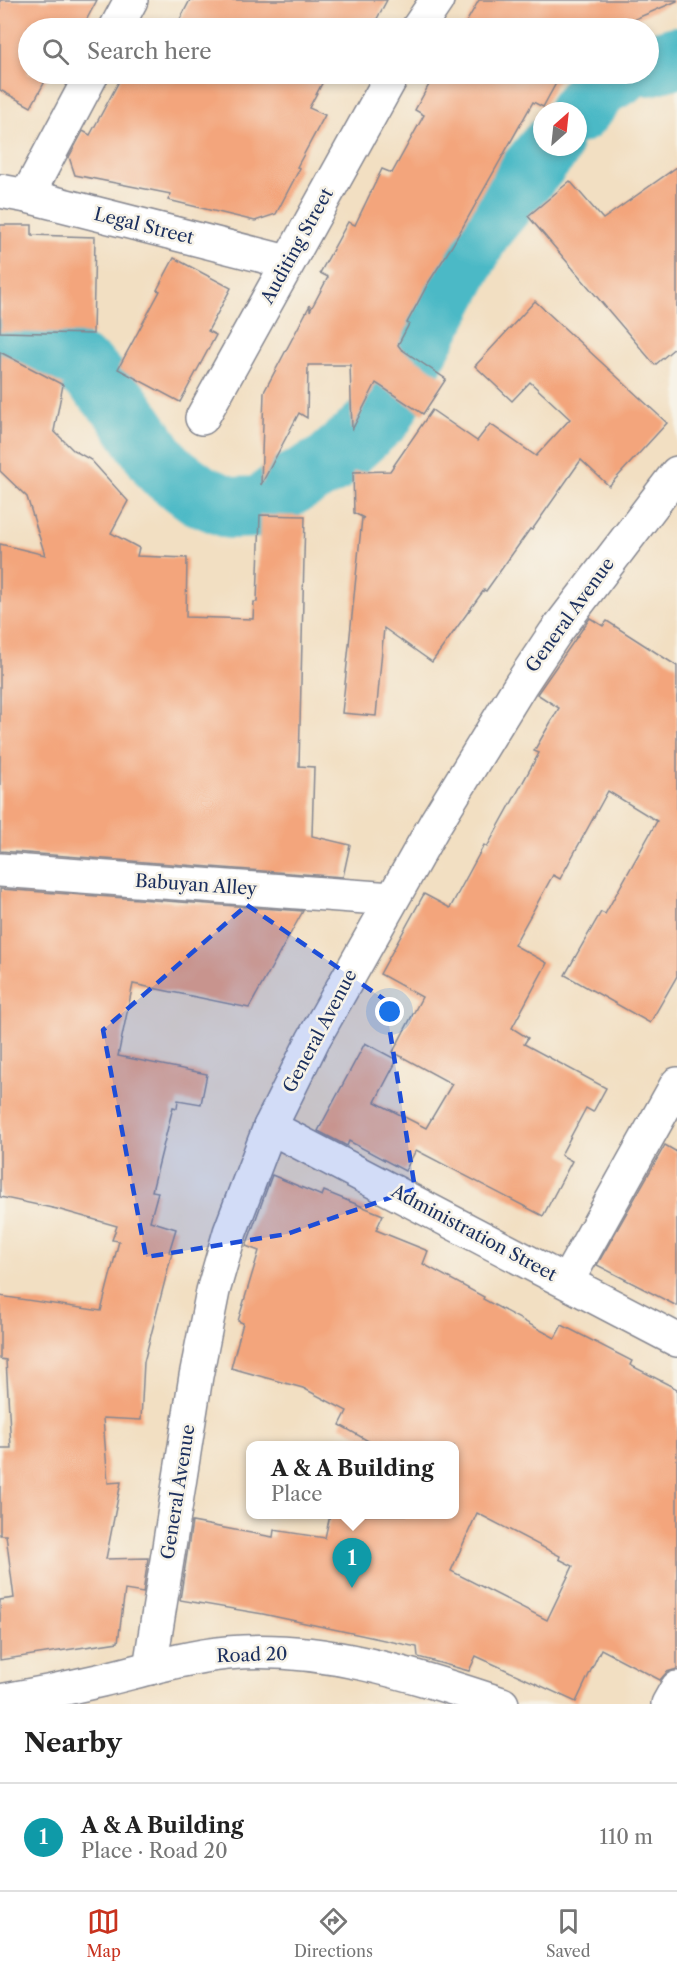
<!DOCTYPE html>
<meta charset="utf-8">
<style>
body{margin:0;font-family:"Libre Caslon Text",serif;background:#f2f2f2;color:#222}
.compass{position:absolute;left:533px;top:102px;width:54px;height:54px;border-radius:50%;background:#fff;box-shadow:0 3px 9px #0003;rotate:27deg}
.you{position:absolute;left:390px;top:1012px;width:21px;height:21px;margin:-15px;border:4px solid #fff;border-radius:50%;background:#1a73e8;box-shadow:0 0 0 9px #1a73e833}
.badge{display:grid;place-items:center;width:39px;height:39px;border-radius:50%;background:#c8321e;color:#fff;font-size:20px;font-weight:700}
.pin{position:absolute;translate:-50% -50px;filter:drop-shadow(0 2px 3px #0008)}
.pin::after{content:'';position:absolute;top:32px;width:21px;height:18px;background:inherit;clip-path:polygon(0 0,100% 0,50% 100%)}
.popup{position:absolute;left:246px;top:1441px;width:213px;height:78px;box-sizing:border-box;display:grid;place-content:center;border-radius:12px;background:#fff;filter:drop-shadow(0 2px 4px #0005);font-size:20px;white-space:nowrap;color:#767676}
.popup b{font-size:22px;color:#222}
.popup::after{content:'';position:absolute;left:50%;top:100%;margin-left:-12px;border:12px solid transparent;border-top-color:#fff}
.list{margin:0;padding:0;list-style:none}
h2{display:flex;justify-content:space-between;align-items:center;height:78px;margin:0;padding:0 24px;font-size:26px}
h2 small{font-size:20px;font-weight:400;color:#767676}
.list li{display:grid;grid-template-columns:39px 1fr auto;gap:18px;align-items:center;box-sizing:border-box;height:108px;padding:0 24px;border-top:2px solid #e0e0e0}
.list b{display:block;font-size:22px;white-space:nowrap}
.list p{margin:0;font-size:20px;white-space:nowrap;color:#767676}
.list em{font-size:20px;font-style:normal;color:#767676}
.icon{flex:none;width:33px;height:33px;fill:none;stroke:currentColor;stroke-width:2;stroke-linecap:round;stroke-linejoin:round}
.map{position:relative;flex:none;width:677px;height:1704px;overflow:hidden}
.search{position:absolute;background:#fff;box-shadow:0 3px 9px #0003;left:18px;right:18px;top:18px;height:66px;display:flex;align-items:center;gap:15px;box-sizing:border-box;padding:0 21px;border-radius:33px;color:#767676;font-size:22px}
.sheet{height:186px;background:#fff}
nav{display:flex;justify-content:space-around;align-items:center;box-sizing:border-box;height:84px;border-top:2px solid #e0e0e0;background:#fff;font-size:16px;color:#767676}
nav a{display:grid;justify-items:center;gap:3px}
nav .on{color:#c8321e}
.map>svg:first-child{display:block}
</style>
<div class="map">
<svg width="677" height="1704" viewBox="0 0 677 1704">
<rect width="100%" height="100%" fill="#f7f3e8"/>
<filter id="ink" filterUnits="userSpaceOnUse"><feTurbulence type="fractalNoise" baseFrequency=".0167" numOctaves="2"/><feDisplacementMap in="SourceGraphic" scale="12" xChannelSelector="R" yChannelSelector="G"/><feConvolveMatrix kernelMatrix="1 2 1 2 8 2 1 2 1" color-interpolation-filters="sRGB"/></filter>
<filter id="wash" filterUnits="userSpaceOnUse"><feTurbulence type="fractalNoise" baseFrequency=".008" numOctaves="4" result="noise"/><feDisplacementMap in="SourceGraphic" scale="24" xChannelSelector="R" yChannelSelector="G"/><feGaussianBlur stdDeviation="1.35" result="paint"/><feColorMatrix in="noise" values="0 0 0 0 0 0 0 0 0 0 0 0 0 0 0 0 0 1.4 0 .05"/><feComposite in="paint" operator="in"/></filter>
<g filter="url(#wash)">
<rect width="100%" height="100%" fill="#f2dfc2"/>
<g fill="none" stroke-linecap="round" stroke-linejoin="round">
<g stroke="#4cb9c6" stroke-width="62">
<path d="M648,65L677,57"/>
<path d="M578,113L601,85L621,74"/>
<path d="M0,349L58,351L90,373L120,405L164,469L199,495L231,508L261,507L287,487L329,464L383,415L481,230L550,147"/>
</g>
</g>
<g id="blocks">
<g fill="#f3a57b" fill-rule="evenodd">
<path d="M0,0H97L82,28H28V74H49L31,107L0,90Z"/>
<path d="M190,0H387L372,28H170L173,23L177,25Z"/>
<path d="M479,0H677V1L614,28H463Z"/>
<path d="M123,74H327L309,108L325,115L297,167L300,168L276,214L255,221L168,200L171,194L75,175L69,157L83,131L90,135Z"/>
<path d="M435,74H561L543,107L533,102L452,246L429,282L407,323L409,324L398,345L401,349L446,379L423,414L376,383L352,430L350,365H308L307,418L299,413L261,485L264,392L310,305V311L328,277L320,273L348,222L355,225L382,169L392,173L424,115L415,110Z"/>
<path d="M677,167V346L655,365L528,216L570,181L603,219Z"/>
<path d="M0,225H32V235L95,237L93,334L0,332Z"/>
<path d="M174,258L231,288L208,331L216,335L180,402L118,369L160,291L157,290Z"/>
<path d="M535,301L667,423L609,486L581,460L532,530L530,529L486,591L484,590L432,662L384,628L376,716L342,713L362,518H364L354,513L353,472L390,471L432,410L477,441L490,424L536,456L570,419L530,382L512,401L475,366Z"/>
<path d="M0,352L63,385L54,431L73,450L91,460L128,501L111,533L139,548L137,556L187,558L186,617L253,619L254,602H257L260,515L305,516L299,766L314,767L312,836L350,845L343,877L0,851V544L45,555L27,497L0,471Z"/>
<path d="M590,618L603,626L607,621L677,666V976L650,1023L565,975L601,912L605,914L657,821L608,791L560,879L553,875L514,945L547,963L512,1028L528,1038L524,1044L606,1088L593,1112L586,1108L561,1155L572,1161L543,1216L416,1150L405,1171L349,1141L347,1146L318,1131L365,1043L397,1060L375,1102L426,1128L452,1084L393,1052L422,997L380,974L424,894L450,908L484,845L487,847L539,753L534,751L559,708L537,694Z"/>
<path d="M0,889L303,911L249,1008L133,984L118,1056L207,1074L201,1104L178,1100L177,1108L173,1107L152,1191L158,1192L150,1221L176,1229L169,1252L172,1253L144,1362L141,1420L103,1418L108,1483L121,1482L106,1559L148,1558L143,1593L125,1590L118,1642L0,1660V1600L14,1598L6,1535H0V1448H11L6,1360L0,1359V1296L101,1311L119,1241L112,1240L117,1226L57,1209L0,1197Z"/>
<path d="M665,1145L677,1152V1306L597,1265Z"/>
<path d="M272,1175L322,1196L324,1191L383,1215L376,1230L428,1251L423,1264L484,1297L483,1299L555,1338L562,1325L632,1361L630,1365L677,1389V1669L667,1672L660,1680L601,1649L576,1702L476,1656L469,1671L418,1657L417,1647L263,1614L180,1600L192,1522L273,1537L274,1530L325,1538L330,1515H454V1446H377L340,1425L347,1411L303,1388L231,1368L243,1323L238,1321L259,1251L246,1246ZM477,1513L560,1556L559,1559L573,1566L547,1620L451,1571Z"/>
</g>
</g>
</g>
<g filter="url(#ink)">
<use href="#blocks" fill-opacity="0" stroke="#868790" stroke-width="1.5"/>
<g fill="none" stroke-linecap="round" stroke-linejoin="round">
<defs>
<g id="minor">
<path d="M116,28L131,0"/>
<path d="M418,28L437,0"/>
<path d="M0,191L27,196L287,262"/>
<path d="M27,196L92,74"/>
<path d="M202,418L393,74"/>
<path d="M0,870L392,899"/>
<path d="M270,1127L677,1340"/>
<path d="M567,1281L677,1084"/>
<path d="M150,1668L196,1376L213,1291L230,1232L270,1127L313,1040L435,824L521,684L555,633L677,473"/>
<path d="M0,1701C34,1695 68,1688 102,1680C143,1670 185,1657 227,1653C321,1644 413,1675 502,1704"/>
<path d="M668,1704L677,1688"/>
</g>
</defs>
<use href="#minor" stroke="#868790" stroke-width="36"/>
<use href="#minor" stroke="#fff" stroke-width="33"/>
</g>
</g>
<path fill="#1d4ed8" fill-opacity="0.2" stroke="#1d4ed8" stroke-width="4.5" stroke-dasharray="12 8" stroke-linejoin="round" d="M247,905L385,1000L415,1189L287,1234L146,1257L103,1030Z"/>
<g text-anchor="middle" stroke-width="5" stroke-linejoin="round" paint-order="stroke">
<g font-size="18" fill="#1b2f5e" stroke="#f7f3e8">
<text transform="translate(144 226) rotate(14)" y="6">Legal Street</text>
<text transform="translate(297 246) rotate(-61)" y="6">Auditing Street</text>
<text transform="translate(570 615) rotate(-54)" y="6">General Avenue</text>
<text transform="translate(196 885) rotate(4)" y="6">Babuyan Alley</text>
<text transform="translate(320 1031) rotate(-62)" y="6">General Avenue</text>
<text transform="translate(474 1233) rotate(28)" y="6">Administration Street</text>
<text transform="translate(178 1492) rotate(-81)" y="6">General Avenue</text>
<text transform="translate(252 1655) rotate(-2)" y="6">Road 20</text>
</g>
</g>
</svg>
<svg class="compass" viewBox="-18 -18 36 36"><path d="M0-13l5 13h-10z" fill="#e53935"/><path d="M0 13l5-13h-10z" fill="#767676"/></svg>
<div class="you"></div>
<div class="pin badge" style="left:352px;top:1588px;background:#0f9aa8">1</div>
<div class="popup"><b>A &amp; A Building</b>Place</div>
<div class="search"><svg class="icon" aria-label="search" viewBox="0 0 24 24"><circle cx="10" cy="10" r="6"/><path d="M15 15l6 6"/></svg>Search here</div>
</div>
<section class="sheet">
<h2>Nearby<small></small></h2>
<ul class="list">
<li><span class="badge" style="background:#0f9aa8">1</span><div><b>A &amp; A Building</b><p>Place · Road 20</p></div><em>110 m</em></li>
</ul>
</section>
<nav>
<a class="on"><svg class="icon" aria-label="map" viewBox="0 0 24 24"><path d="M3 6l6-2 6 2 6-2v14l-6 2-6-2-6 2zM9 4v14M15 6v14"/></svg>Map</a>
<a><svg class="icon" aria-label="directions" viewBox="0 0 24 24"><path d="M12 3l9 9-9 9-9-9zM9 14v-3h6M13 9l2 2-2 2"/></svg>Directions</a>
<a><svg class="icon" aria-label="saved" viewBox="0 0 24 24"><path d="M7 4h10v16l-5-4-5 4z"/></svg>Saved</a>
</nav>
